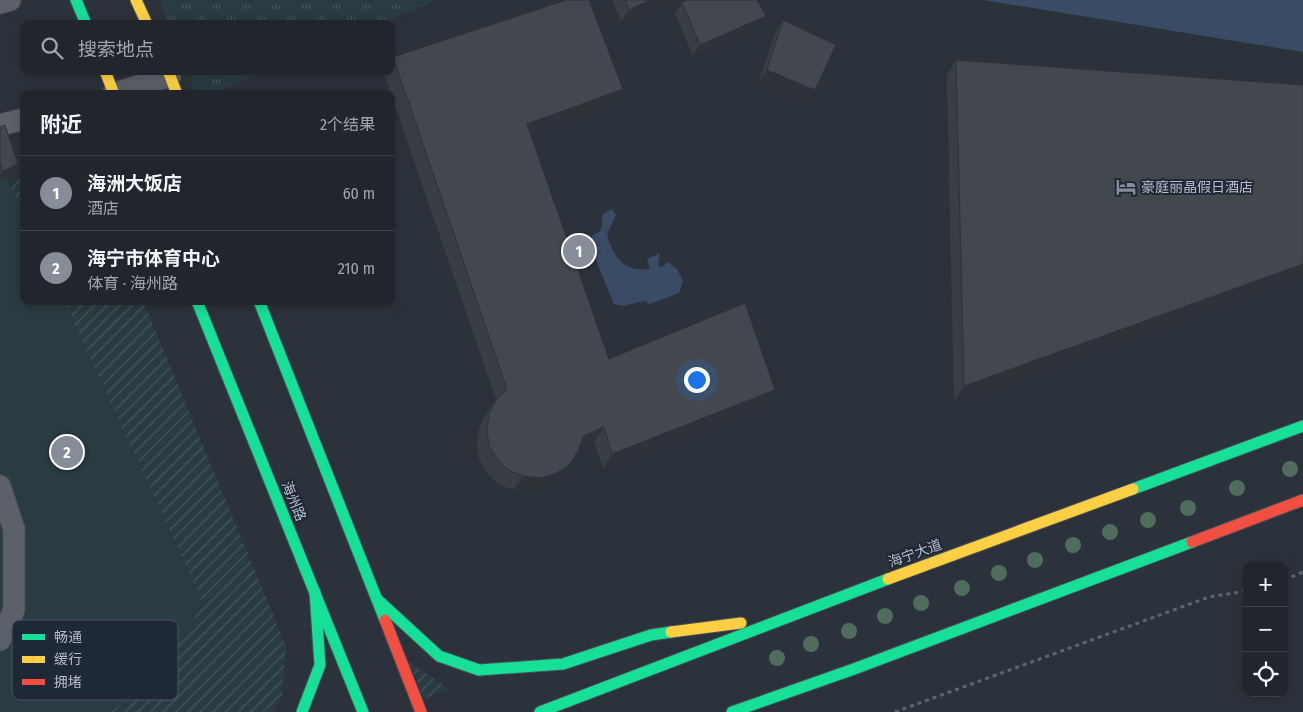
<!DOCTYPE html>
<html lang="zh">
<meta charset="utf-8">
<style>
body{margin:0;font-family:"Fira Sans Condensed","Noto Sans SC",sans-serif;background:#2d3238;color:#f1f3f6}
.controls{position:absolute;right:15px;bottom:15px;display:grid;overflow:hidden;border-radius:10px;box-shadow:0 2px 12px #0003}
.controls button{width:45px;height:45px;display:grid;place-items:center;padding:0;border:0;border-bottom:1px solid #3e4348;background:#21262c;color:#f1f3f6;font:25px sans-serif}
.you{position:absolute;left:696px;top:379px;width:18px;height:18px;margin:-12px;border:4px solid #fff;border-radius:50%;background:#1a73e8;box-shadow:0 0 0 8px #1a73e833}
.badge{display:grid;place-items:center;width:32px;height:32px;border-radius:50%;background:#868d99;color:#fff;font-size:16px;font-weight:700}
.pin{position:absolute;translate:-50% -50%;border:2px solid #fff;box-shadow:0 1px 5px #0006}
.list{margin:0;padding:0;list-style:none}
h2{display:flex;justify-content:space-between;align-items:center;height:65px;margin:0;padding:0 20px;font-size:21px}
h2 small{font-size:16px;font-weight:400;color:#a2a5a9}
.list li{display:grid;grid-template-columns:32px 1fr auto;gap:15px;align-items:center;box-sizing:border-box;height:75px;padding:0 20px;border-top:1px solid #3e4348}
.list b{display:block;font-size:19px;white-space:nowrap}
.list p{margin:0;font-size:16px;white-space:nowrap;color:#a2a5a9}
.list em{font-size:16px;font-style:normal;color:#a2a5a9}
.icon{flex:none;width:28px;height:28px;fill:none;stroke:currentColor;stroke-width:2;stroke-linecap:round;stroke-linejoin:round}
.map{position:relative;flex:none;width:1303px;height:712px;overflow:hidden}
.search{position:absolute;background:#21262c;box-shadow:0 2px 12px #0003;left:20px;top:20px;width:375px;height:55px;display:flex;align-items:center;gap:12px;box-sizing:border-box;padding:0 18px;border-radius:10px;color:#a2a5a9;font-size:19px}
.panel{position:absolute;background:#21262c;box-shadow:0 2px 12px #0003;left:20px;top:90px;width:375px;height:215px;border-radius:10px}
.map>svg:first-child{display:block}
</style>
<div class="map">
<svg width="1303" height="712" viewBox="0 0 1303 712">
<defs>
<pattern id="grass-tufts" width="24" height="20" patternUnits="userSpaceOnUse" patternTransform="scale(1.25)"><rect width="24" height="20" fill="#293c41"/><path d="M3 7l-1-3M5 7V3M7 7l1-3M15 17l-1-3M17 17v-4M19 17l1-3" fill="none" stroke="#46565b"/></pattern>
<pattern id="garden-furrows" width="10" height="10" patternUnits="userSpaceOnUse" patternTransform="scale(1.25)"><rect width="10" height="10" fill="#293c41"/><path d="M-1 1l2-2M0 10L10 0M9 11l2-2" fill="none" stroke="#46565b"/></pattern>
</defs>
<rect width="100%" height="100%" fill="#2c323b"/>
<g fill="url(#grass-tufts)">
<path d="M160,0H437L379,24H169Z"/>
<path d="M188,71H265L211,94H196Z"/>
</g>
<g fill="url(#garden-furrows)">
<path d="M24,173V301H143L286,646L282,695L273,712H12L5,304L0,187L11,188Z"/>
<path d="M409,662L449,689L424,699Z"/>
</g>
<path fill="#293c41" d="M0,164L24,215V301H64L203,603L150,693L105,712H0Z"/>
<g fill="#3a4b65">
<path d="M983,0H1303V52Z"/>
<path d="M612,209L616,215L607,234C613,257 624,273 650,269L647,259L660,253L658,266L662,267L667,262L677,269L683,281L679,293L650,304L644,301L623,306L614,304L591,248L592,236L601,230L603,214Z"/>
</g>
<g fill="none" stroke-linecap="round" stroke-linejoin="round">
<defs>
<g id="street">
<path d="M0,3L10,0"/>
<path d="M113,94L170,76"/>
<path d="M0,125L24,119"/>
<path d="M0,486L14,529V610L0,640"/>
</g>
<g id="fast">
<path d="M76,0L86,24"/>
<path d="M197,301L363,712"/>
<path d="M259,301L385,620"/>
<path d="M1133,489L1303,426"/>
<path d="M377,599L439,656L479,670L563,664L651,635L671,632"/>
<path d="M302,712L320,665L315,592"/>
<path d="M540,712L888,579"/>
<path d="M732,712L854,669L1192,542"/>
</g>
<g id="slow">
<path d="M136,0L147,24"/>
<path d="M105,71L114,94"/>
<path d="M168,71L177,94"/>
<path d="M888,579L1133,489"/>
<path d="M671,632L741,623"/>
</g>
<g id="jam">
<path d="M1192,542L1303,500"/>
<path d="M385,620L421,712"/>
</g>
</defs>
<use href="#street" stroke="#4a4e55" stroke-width="23"/>
<use href="#fast" stroke="#4a4f58" stroke-width="13"/>
<use href="#slow" stroke="#4a4f58" stroke-width="13"/>
<use href="#jam" stroke="#4a4f58" stroke-width="13"/>
<g stroke="#5f656c" stroke-width="3" stroke-dasharray="4 4" stroke-linecap="butt">
<path d="M1284,580L1303,572"/>
<path d="M895,712L1209,597L1247,591"/>
</g>
<use href="#street" stroke="#5c6068" stroke-width="21"/>
<use href="#fast" stroke="#16e098" stroke-width="11"/>
<use href="#slow" stroke="#ffcf43" stroke-width="11"/>
<use href="#jam" stroke="#f24e42" stroke-width="11"/>
</g>
<g fill="#506c5d">
<circle cx="1290" cy="469" r="8"/>
<circle cx="1237" cy="488" r="8"/>
<circle cx="1188" cy="508" r="8"/>
<circle cx="1148" cy="520" r="8"/>
<circle cx="1110" cy="532" r="8"/>
<circle cx="1073" cy="545" r="8"/>
<circle cx="1035" cy="560" r="8"/>
<circle cx="999" cy="573" r="8"/>
<circle cx="962" cy="588" r="8"/>
<circle cx="921" cy="603" r="8"/>
<circle cx="885" cy="616" r="8"/>
<circle cx="849" cy="631" r="8"/>
<circle cx="811" cy="644" r="8"/>
<circle cx="777" cy="658" r="8"/>
</g>
<g fill="#3a3e44">
<path d="M612,0H666L621,21Z"/>
<path d="M682,2L758,27L693,56L675,13Z"/>
<path d="M783,20L808,101L759,81L776,31Z"/>
<path d="M393,57L623,89L613,103L530,133L609,359L775,390L765,404L603,468L594,441L580,447L578,451L559,479L545,488L529,492L513,490L498,484L487,473L479,459L477,443L479,428L486,414L496,399L383,71H391V60Z"/>
<path d="M956,60L1303,85V274L954,401L947,75Z"/>
<path d="M0,126L11,175L0,180Z"/>
</g>
<g fill="#2f3237">
<path d="M650,0H666L621,21L629,10Z"/>
<path d="M766,16L758,27L693,56L700,45Z"/>
<path d="M767,70L815,90L808,101L759,81Z"/>
<path d="M623,89L613,103L517,138L527,124Z"/>
<path d="M18,164L11,175L0,180V175L3,171Z"/>
<path d="M1303,264V274L954,401L964,386Z"/>
<path d="M775,390L765,404L603,468L612,454Z"/>
<path d="M604,427L594,441L574,450L584,436Z"/>
<path d="M578,451L559,479L545,488L529,492L513,490L523,476Z"/>
</g>
<g fill="#43484f" stroke="#2f3237">
<path d="M566,0H589L623,89L527,124L609,359L745,303L775,390L612,454L604,427L584,436L578,451L569,465L555,474L539,478L523,476L508,470L497,459L489,445L487,429L489,414L496,400L507,389L393,57Z"/>
<path d="M625,0H650L629,10Z"/>
<path d="M687,0H757L766,16L700,45L682,2Z"/>
<path d="M783,20L836,45L815,90L767,70Z"/>
<path d="M956,60L1303,85V264L964,386Z"/>
<path d="M5,125L18,164L3,171L0,162V126V127Z"/>
</g>
<defs>
<symbol id="hotel-bare" viewBox="-9 -9 18 18"><path d="M-6-4.5h1.5V1H6V5H4.5V3h-9V5H-6ZM-4 0a1.8 1.8 0 1 1 3.6 0ZM.5 0V-2.5h3Q6-2.5 6 0Z" fill="#868d99" stroke="#1f2836" stroke-width="2.5" paint-order="stroke"/></symbol>
</defs>
<g fill-rule="evenodd">
<use href="#hotel-bare" x="1112" y="173" width="28" height="28"/>
</g>
<g text-anchor="middle" stroke-width="4" stroke-linejoin="round" paint-order="stroke">
<g font-size="14" fill="#b7becb" stroke="#1f2836" text-anchor="start">
<text x="1141" y="192">豪庭丽晶假日酒店</text>
</g>
<g font-size="14" fill="#b7becb" stroke="#1f2836">
<text transform="translate(294 501) rotate(68)" y="5">海州路</text>
<text transform="translate(915 553) rotate(-20)" y="5">海宁大道</text>
</g>
</g>
<rect x="12" y="620" width="166" height="80" rx="8" fill="#1f2836" stroke="#4d5563" stroke-width="1"/>
<rect x="22" y="634" width="23" height="6" fill="#16e098"/>
<rect x="22" y="656" width="23" height="7" fill="#ffcf43"/>
<rect x="22" y="679" width="23" height="6" fill="#f24e42"/>
<g font-size="14" fill="#b7becb">
<text x="54" y="642">畅通</text>
<text x="54" y="664">缓行</text>
<text x="54" y="687">拥堵</text>
</g>
</svg>
<div class="controls">
<button>+</button>
<button>−</button>
<button><svg class="icon" aria-label="locate" viewBox="0 0 24 24"><circle cx="12" cy="12" r="6"/><path d="M12 2v4M12 18v4M2 12h4M18 12h4"/></svg></button>
</div>
<div class="you"></div>
<div class="pin badge" style="left:579px;top:251px">1</div>
<div class="pin badge" style="left:67px;top:452px">2</div>
<div class="search"><svg class="icon" aria-label="search" viewBox="0 0 24 24"><circle cx="10" cy="10" r="6"/><path d="M15 15l6 6"/></svg>搜索地点</div>
<section class="panel">
<h2>附近<small>2个结果</small></h2>
<ul class="list">
<li><span class="badge">1</span><div><b>海洲大饭店</b><p>酒店</p></div><em>60 m</em></li>
<li><span class="badge">2</span><div><b>海宁市体育中心</b><p>体育 · 海州路</p></div><em>210 m</em></li>
</ul>
</section>
</div>
